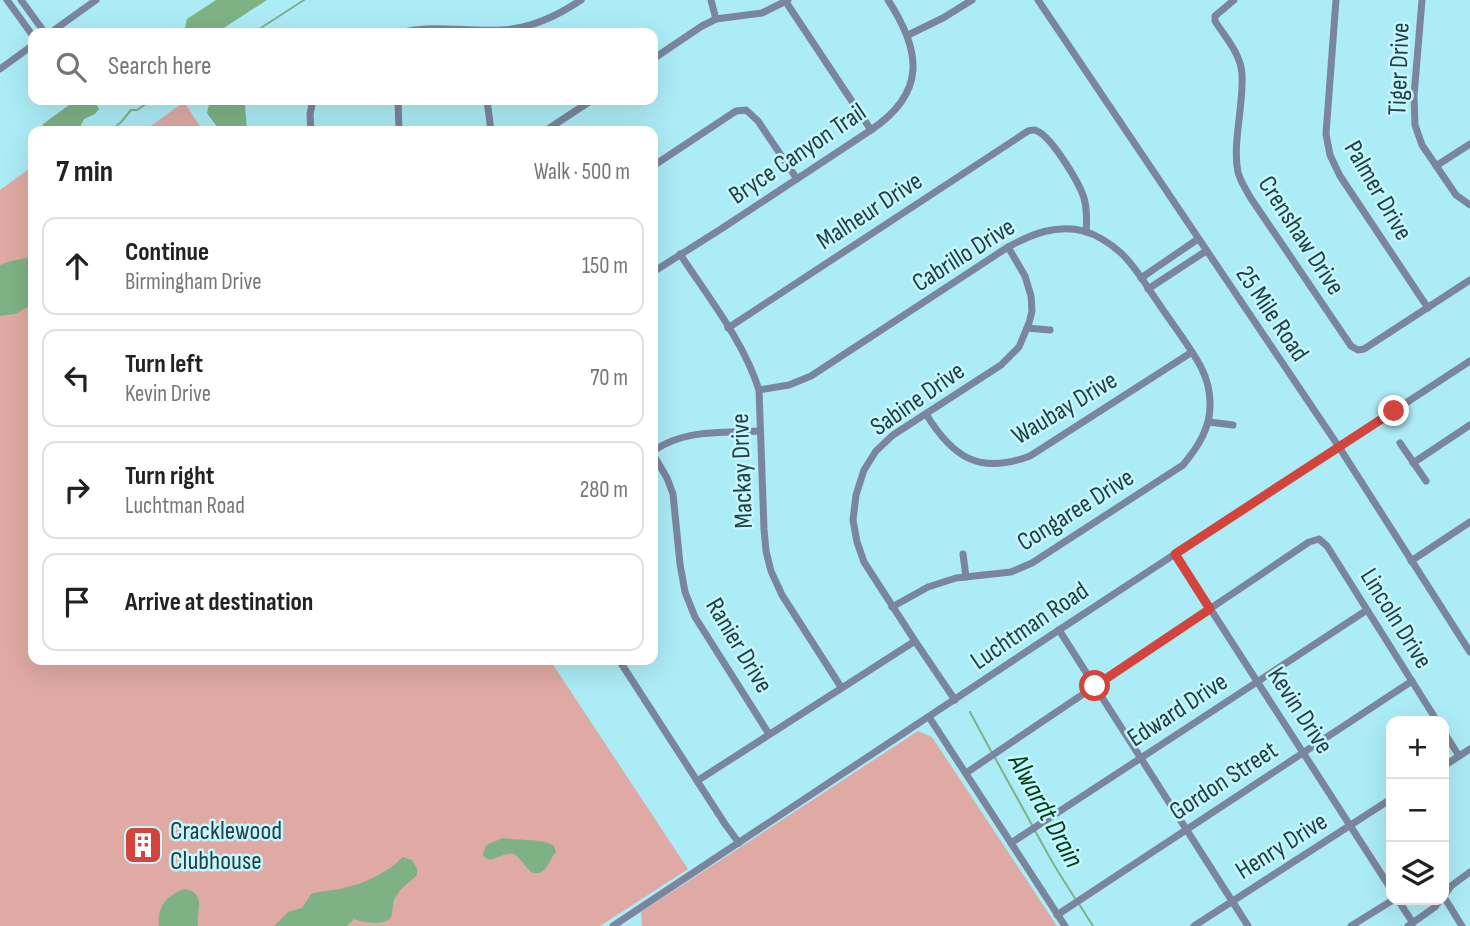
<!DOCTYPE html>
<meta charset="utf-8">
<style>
body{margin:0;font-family:"Sofia Sans Condensed",sans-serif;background:#f2f2f2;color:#222}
.controls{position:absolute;right:21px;bottom:21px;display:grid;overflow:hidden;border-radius:14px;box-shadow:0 7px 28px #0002}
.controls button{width:63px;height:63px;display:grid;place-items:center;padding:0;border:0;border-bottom:2px solid #e0e0e0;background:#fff;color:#222;font:35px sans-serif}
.stop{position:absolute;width:21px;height:21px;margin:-16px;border:5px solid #d3453c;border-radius:50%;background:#fff}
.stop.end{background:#d3453c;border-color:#fff;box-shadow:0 2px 7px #0008}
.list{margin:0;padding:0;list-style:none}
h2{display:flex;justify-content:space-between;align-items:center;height:91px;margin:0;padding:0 28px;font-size:30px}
h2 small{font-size:23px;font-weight:400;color:#767676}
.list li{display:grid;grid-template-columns:46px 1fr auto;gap:21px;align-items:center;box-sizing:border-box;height:98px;margin:0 14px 14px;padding:0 14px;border:2px solid #e0e0e0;border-radius:14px}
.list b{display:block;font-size:26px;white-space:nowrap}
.list p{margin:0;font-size:23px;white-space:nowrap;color:#767676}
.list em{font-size:23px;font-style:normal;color:#767676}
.icon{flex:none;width:38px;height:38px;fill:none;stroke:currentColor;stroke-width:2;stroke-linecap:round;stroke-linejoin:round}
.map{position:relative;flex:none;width:1470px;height:926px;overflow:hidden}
.search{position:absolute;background:#fff;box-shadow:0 7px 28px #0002;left:28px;top:28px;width:630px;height:77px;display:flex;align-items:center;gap:18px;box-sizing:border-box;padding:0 24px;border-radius:14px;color:#767676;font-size:26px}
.panel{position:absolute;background:#fff;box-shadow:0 7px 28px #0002;left:28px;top:126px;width:630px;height:539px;border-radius:14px}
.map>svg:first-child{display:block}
</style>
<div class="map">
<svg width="1470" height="926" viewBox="0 0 1470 926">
<rect width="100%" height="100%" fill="#acecf6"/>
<g fill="#dfaaa3">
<path d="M184,102L203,131H144Z"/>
<path d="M33,166V660H550L688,869L600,926H0V190Z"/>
<path d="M918,731L932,737L1057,926H642L641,912Z"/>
</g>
<g fill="#7eb284">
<path d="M216,0H267L216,33H184L187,19Z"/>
<path d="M76,100H94L99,109L95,114L84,119L78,131H41L43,124Z"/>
<path d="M210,100H247L245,106L247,131H220L207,113Z"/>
<path d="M27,258H33V304L15,314L0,316V265L11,261Z"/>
<path d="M503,838C517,841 542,838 554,846L556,852C548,861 546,878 531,872C512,852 520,849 490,860L484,857L483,854L486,845Z"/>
<path d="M403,857L412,860L417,868V875C411,882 402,886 397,895C391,902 394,909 391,917C387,926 362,923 354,919L347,926H274L288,912L302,908L311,894C322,890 333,891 344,888C366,883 388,872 403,857Z"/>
<path d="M185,889C207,893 196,911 198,926H159C157,907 166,895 185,889Z"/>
</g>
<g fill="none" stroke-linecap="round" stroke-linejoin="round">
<g stroke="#7eb284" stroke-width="2">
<path d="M253,33L304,0"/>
<path d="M111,131L122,121L131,110H137L152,100"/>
<path d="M970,712L991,751"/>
<path d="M994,756L1032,825"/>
<path d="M1034,829L1054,865L1076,900"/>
<path d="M1079,904L1093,926"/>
</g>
<g stroke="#7b859d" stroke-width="7">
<path d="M7,0L33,36"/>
<path d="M21,0L45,33"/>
<path d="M711,0L716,19"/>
<path d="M1038,0L1339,447L1470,652"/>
<path d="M1234,0L1215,16V21C1225,37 1241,54 1242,74C1244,104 1232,144 1238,172C1240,181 1246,189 1250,197L1351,346L1358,350L1364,349L1470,280"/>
<path d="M1336,0L1326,134L1330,155L1340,176L1428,308"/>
<path d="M1422,0L1414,96L1415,125L1422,145L1456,195L1470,205"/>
<path d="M786,2L871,130"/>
<path d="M50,33L96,0"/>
<path d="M399,33C434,24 466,32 501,30C530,29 557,16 581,0"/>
<path d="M908,35L943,18L972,0"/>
<path d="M653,59L702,26L716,19L762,13L788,0"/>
<path d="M0,69L33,45"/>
<path d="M398,100L399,131"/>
<path d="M487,100L491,131"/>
<path d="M311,131L310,114L313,100"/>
<path d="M545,131L592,100"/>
<path d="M653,166L736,111L746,110L758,121L797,179"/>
<path d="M1436,166L1470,144"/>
<path d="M680,254C708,297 743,340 759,390L764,529L766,551L771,571L782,595L841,687"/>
<path d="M653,272L721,229L871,130C926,93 922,52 888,0"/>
<path d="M1141,278L1198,239"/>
<path d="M1148,289L1206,251"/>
<path d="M728,328L1028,131C1034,130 1034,129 1039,132C1053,140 1079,182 1084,198C1087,209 1087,220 1086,232"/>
<path d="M1027,328L1050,330"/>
<path d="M759,390L789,385L811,376L1008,247C1032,234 1056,224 1084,231C1097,235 1111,244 1121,253C1136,267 1147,287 1159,304C1173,325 1189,345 1201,367C1206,377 1210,390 1210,403C1211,427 1198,447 1183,465L1032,563L1011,572L956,578L928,587L892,607"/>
<path d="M926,414C953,458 980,475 1030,456L1192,352"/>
<path d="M1209,422L1233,425"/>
<path d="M1400,443L1426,481"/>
<path d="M653,451C685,429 721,433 759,431"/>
<path d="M653,454L667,478L673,494L680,564L685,592L695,617L769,734"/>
<path d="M1413,463L1470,425"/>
<path d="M963,554L966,577"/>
<path d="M1175,554L1391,889"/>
<path d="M1411,561L1470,522"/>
<path d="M1059,630L1248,926"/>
<path d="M619,660L725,824L739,843"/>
<path d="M955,700L915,641L864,562L857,542L853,520L856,495L864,470L876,451L893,435L1001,365L1019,347L1029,323L1032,311L1031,296L1025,276L1008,247"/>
<path d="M929,717L1065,926"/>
<path d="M1444,732L1459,756"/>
<path d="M1444,766L1470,749"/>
<path d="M966,773L1309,542L1319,539L1327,546L1437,721"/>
<path d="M697,781L915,641"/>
<path d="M1011,843L1367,610"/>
<path d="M1444,896L1451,886L1470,872"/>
<path d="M1444,897L1462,926"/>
<path d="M1398,900L1413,923"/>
<path d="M1057,915L1412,681"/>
<path d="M613,926L1059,630L1470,361"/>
<path d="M1194,926L1391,799"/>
<path d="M1351,926L1393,900"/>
<path d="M1408,926L1435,907L1440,900"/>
</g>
</g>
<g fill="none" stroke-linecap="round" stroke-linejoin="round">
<path stroke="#d3453c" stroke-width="9" d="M1095,686L1210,609L1175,554L1394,411"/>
</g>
<defs>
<symbol id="building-square" viewBox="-11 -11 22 22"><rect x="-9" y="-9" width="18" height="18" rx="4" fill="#d3453c" stroke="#c4f7ff"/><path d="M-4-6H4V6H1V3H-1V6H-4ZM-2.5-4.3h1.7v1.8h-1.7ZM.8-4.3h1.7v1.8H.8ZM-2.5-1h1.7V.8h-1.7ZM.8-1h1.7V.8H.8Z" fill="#fff"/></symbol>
</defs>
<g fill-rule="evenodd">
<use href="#building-square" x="121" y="823" width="44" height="44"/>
</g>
<g text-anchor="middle" stroke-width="5" stroke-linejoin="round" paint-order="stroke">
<g font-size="26" fill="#243f42" stroke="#c4f7ff">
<text transform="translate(1398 69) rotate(-88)" y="9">Tiger Drive</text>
<text transform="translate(797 153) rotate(-34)" y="9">Bryce Canyon Trail</text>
<text transform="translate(1379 190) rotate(60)" y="9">Palmer Drive</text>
<text transform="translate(869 210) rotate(-33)" y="9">Malheur Drive</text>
<text transform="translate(1302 235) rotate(57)" y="9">Crenshaw Drive</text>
<text transform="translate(963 254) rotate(-32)" y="9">Cabrillo Drive</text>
<text transform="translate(1273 313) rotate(56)" y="9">25 Mile Road</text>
<text transform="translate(917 398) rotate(-35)" y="9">Sabine Drive</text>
<text transform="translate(1064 407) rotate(-31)" y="9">Waubay Drive</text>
<text transform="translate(741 471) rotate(-92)" y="9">Mackay Drive</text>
<text transform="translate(1075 509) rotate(-32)" y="9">Congaree Drive</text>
<text transform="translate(1397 618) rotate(58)" y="9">Lincoln Drive</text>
<text transform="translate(1029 625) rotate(-34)" y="9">Luchtman Road</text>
<text transform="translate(740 645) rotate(59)" y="9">Ranier Drive</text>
<text transform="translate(1177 709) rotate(-33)" y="9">Edward Drive</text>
<text transform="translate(1301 710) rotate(57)" y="9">Kevin Drive</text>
<text transform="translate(1223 780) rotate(-33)" y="9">Gordon Street</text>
<text transform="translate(1281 845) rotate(-32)" y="9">Henry Drive</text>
</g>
<g font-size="26" fill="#243f42" stroke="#c4f7ff" text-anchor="start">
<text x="170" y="839">Cracklewood<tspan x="170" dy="30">Clubhouse</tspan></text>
</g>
<g font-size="28" font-style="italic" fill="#003c11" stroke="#c4f7ff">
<text transform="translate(1047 810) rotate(61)" y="10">Alwardt Drain</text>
</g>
</g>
</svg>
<div class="controls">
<button>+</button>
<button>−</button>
<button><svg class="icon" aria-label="layers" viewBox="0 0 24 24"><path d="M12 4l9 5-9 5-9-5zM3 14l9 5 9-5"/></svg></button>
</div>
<div class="stop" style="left:1095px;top:686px"></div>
<div class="stop end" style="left:1394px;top:411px"></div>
<div class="search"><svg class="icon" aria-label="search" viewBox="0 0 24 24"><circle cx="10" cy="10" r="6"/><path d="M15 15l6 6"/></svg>Search here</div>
<section class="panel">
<h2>7 min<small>Walk · 500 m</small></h2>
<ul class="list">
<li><svg class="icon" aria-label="ahead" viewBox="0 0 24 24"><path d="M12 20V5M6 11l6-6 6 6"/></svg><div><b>Continue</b><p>Birmingham Drive</p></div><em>150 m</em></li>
<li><svg class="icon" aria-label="left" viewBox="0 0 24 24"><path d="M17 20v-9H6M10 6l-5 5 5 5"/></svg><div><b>Turn left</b><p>Kevin Drive</p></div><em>70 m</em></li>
<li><svg class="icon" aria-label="right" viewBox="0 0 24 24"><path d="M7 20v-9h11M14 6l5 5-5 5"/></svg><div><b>Turn right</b><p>Luchtman Road</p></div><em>280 m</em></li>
<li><svg class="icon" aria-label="arrive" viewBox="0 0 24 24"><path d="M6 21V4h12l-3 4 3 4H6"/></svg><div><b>Arrive at destination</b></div></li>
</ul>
</section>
</div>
